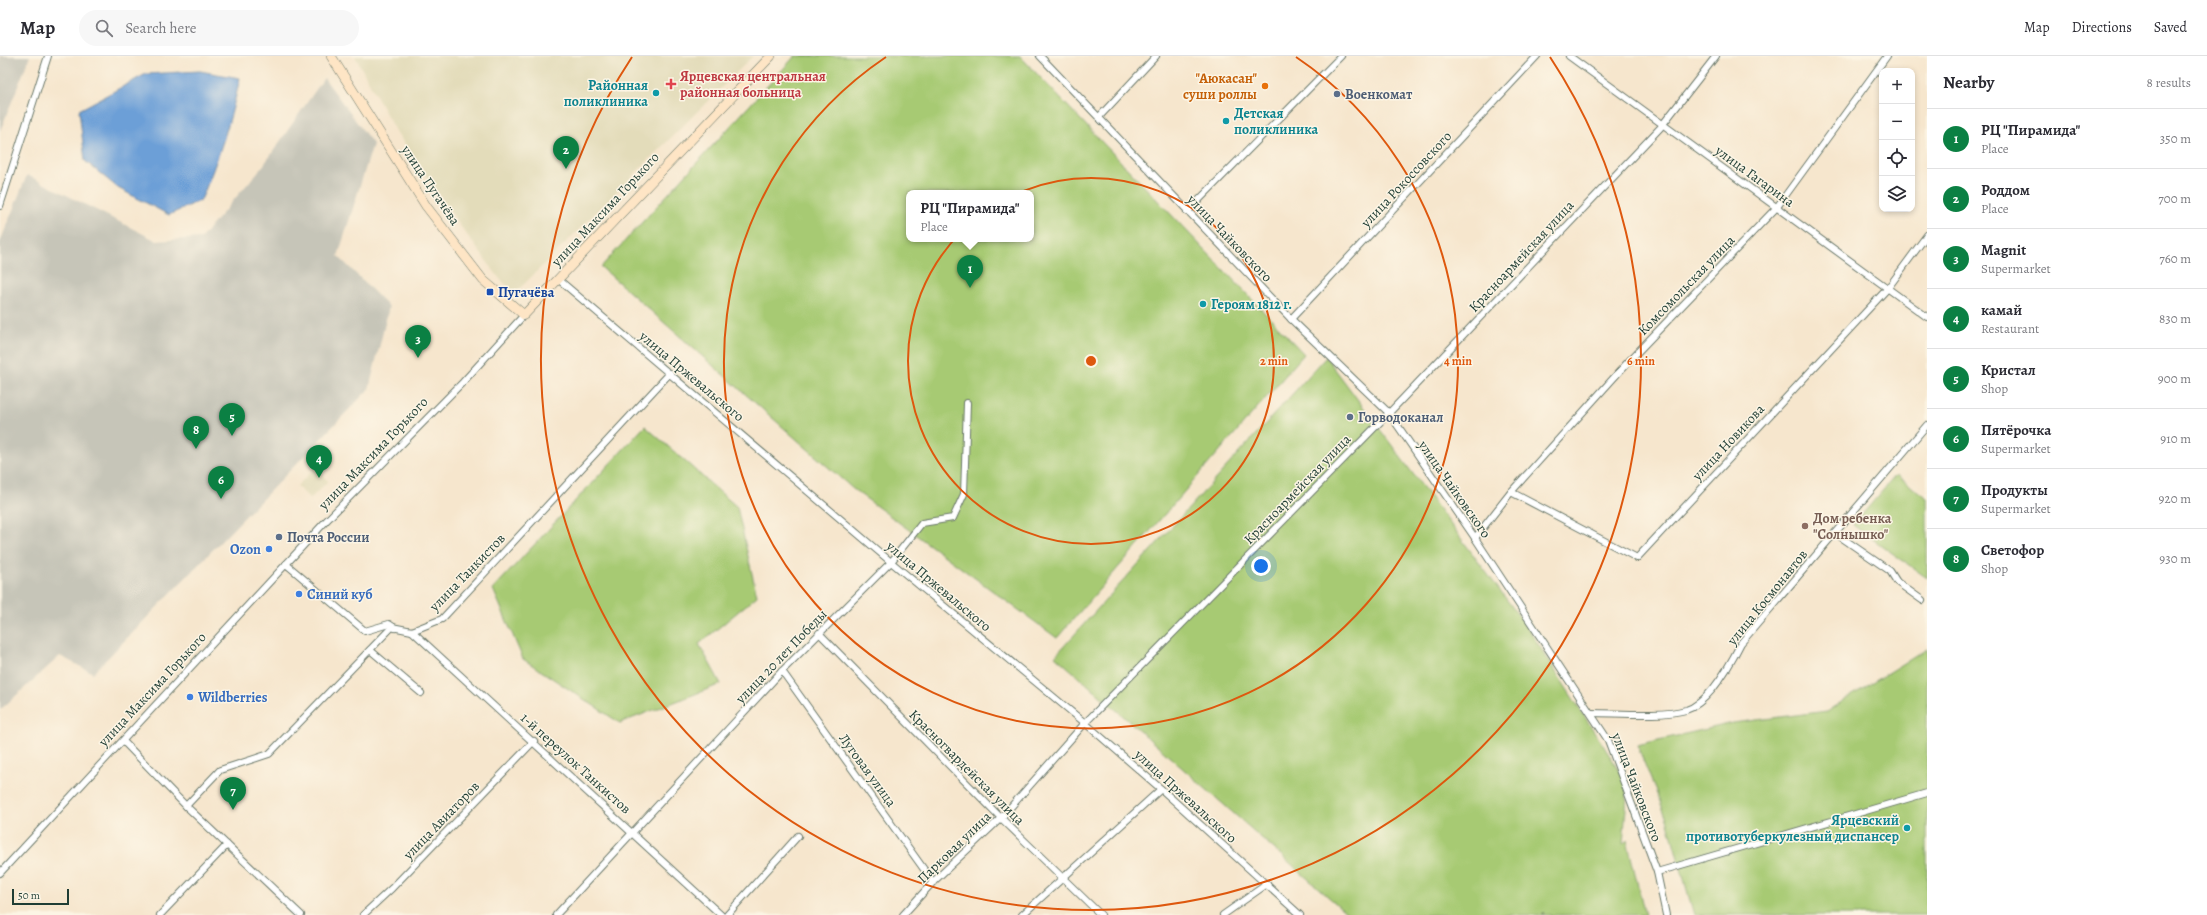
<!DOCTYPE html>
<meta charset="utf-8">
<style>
body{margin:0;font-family:Alegreya,serif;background:#f7f7f7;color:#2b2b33}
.controls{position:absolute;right:12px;top:12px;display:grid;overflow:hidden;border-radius:8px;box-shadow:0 2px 6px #0003}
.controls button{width:36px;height:36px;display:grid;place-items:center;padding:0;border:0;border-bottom:1px solid #e1e1e2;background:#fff;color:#2b2b33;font:20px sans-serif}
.scale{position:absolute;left:12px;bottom:10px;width:57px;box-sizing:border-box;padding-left:4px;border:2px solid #1f3d34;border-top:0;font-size:11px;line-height:14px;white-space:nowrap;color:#1f3d34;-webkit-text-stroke:3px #fcf5e5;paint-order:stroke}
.you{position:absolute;left:1261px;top:510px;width:14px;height:14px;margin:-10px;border:3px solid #fff;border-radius:50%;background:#1a73e8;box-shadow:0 0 0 6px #1a73e833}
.badge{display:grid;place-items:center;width:26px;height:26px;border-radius:50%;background:#0b8043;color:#fff;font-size:13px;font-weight:700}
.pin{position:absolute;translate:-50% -33px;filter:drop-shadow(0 1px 2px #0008)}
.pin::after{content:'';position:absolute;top:21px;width:14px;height:12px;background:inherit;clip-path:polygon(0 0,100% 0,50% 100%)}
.popup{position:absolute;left:906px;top:134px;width:128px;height:52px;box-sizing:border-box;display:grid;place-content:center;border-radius:8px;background:#fff;filter:drop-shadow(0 1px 3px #0005);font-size:13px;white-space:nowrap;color:#7c7c81}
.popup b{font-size:15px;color:#2b2b33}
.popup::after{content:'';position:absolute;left:50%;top:100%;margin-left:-8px;border:8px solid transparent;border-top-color:#fff}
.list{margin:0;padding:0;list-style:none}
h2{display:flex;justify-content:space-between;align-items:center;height:52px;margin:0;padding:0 16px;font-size:17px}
h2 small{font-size:13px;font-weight:400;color:#7c7c81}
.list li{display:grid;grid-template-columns:26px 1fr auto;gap:12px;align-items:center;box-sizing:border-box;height:60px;padding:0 16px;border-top:1px solid #e1e1e2}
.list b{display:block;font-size:15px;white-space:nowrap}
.list p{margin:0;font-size:13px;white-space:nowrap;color:#7c7c81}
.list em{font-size:13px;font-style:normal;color:#7c7c81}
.icon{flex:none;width:22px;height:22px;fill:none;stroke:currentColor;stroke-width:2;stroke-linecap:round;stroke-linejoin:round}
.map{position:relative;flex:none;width:1927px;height:859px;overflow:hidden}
header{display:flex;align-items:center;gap:24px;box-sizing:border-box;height:56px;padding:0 20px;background:#fff;border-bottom:1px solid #e1e1e2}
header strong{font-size:19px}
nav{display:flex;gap:22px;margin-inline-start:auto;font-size:14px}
.search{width:280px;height:36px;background:#f7f7f7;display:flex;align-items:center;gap:10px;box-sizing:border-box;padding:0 14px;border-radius:22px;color:#7c7c81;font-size:15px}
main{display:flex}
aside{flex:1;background:#fff}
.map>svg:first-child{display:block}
</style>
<header>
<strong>Map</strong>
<div class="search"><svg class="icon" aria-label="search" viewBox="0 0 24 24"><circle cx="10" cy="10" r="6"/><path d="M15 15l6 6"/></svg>Search here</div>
<nav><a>Map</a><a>Directions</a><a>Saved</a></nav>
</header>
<main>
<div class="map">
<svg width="1927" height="859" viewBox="0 0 1927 859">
<rect width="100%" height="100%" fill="#fcf5e5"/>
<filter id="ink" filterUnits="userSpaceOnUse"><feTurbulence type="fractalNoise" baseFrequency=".025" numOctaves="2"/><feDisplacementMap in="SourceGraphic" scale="8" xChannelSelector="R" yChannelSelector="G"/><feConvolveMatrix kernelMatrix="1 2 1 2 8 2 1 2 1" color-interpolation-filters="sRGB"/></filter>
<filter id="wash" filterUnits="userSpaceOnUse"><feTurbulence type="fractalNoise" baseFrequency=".012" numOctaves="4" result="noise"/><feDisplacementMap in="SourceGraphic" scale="16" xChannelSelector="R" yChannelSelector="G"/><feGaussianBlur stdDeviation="0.9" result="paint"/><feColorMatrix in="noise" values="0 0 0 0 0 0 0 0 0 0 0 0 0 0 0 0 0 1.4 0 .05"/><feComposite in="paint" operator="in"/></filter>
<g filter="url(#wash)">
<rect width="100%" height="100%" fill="#f6e6cd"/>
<g fill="#e3dcba">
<path d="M355,0H753L515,237L500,223L461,171L393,71Z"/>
<path d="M315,412L328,425L310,443L297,430Z"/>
</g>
<g fill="#c6c5b8">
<path d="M0,0H30L0,75Z"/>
<path d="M324,22L373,88L338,200L389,251L369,333L93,617L60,600L0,654V186L27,119L157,185L201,182L263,110Z"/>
</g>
<g fill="#a7ca73" stroke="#638454" fill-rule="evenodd">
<path d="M795,0H1020L1304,298L1057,582L853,433L601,211ZM909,137H1031V183H909Z"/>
<path d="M1326,301L1527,571L1628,728L1623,788L1627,784L1645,859H1543L1544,857L1542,859H1349L1055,600Z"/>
<path d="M645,370L737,451L757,540L699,588L721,628L620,667L523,603L493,533Z"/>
<path d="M1896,419L1927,442V522L1853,469Z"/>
<path d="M1927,593V859H1694L1667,763L1637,689L1733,667L1827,655Z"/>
</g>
<path fill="#6c9fd7" stroke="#466e86" d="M200,15L240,22C231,64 218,104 201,144L169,159L118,132L85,105L79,54L146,18Z"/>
</g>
<g filter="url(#ink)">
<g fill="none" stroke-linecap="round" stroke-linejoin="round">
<defs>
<g id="street">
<path d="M1040,0L1291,263L1389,357L1475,482L1608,684L1657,816L1666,859"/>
<path d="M1569,0L1927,261"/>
<path d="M1099,61L1156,0"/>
<path d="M0,150L48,0"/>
<path d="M1187,156L1341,0"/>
<path d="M558,223L891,506L1085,667L1161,733L1300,859"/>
<path d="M1291,263L1537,0"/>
<path d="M1511,436L1637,502L1888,232L1927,179"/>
<path d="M1835,477L1890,515L1897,526L1922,544"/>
<path d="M1475,482L1511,436L1628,306L1777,151L1887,0"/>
<path d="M286,508L365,575L389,568L395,572"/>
<path d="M412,575L721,859"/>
<path d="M819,577L1001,762L1101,859"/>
<path d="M370,594L421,637"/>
<path d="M782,615L933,826"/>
<path d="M1591,657C1618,657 1661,661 1686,654C1709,647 1731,607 1741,587L1927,369"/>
<path d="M123,685L186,750L301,859"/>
<path d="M186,750L220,714L269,698L392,571L412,575L442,563L670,317"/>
<path d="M1657,816L1927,737"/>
<path d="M0,817L326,465L463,326L524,259"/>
<path d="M160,859L227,789"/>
<path d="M363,859L392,832L534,685"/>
<path d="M556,859L782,615L891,506L922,467L953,462L964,438L967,347"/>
<path d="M727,859L798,780"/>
<path d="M903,859L933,826L1001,762L1085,667L1389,357L1660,72L1716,0"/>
<path d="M1022,859L1161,733"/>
<path d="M1223,859L1267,828"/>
</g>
<path id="secondary" d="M331,0L426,150L483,224L524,259L771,0"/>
</defs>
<use href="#street" stroke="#6a786a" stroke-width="8"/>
<use href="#secondary" stroke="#6a786a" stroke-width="10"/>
<use href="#street" stroke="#fff" stroke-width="6"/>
<use href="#secondary" stroke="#fee5c5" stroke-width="9"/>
</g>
</g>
<g fill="none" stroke="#de580e" stroke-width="2">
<circle cx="1091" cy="305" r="183"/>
<path d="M1296 1A367 367 0 1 1 886 1"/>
<path d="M1550 1A550 550 0 1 1 632 1"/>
</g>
<path fill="#e0444e" stroke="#fcf5e5" stroke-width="1.5" d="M669 22h4v4h4v4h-4v4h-4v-4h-4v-4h4z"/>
<circle fill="#e8710a" stroke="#fcf5e5" stroke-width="1.5" cx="1265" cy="30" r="4"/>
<g fill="#0f9aa8" stroke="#fcf5e5" stroke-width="1.5">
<circle cx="656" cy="37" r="4"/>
<circle cx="1226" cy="65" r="4"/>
<circle cx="1203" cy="248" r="4"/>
<circle cx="1907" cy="772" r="4"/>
</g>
<g fill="#5c6f8a" stroke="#fcf5e5" stroke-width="1.5">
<circle cx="1337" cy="38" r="4"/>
<circle cx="1350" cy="361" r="4"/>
<circle cx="279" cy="481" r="4"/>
</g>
<rect fill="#1a4fb4" stroke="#fcf5e5" stroke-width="1.5" x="486" y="232" width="8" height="8" rx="2"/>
<circle fill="#8d6e63" stroke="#fcf5e5" stroke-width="1.5" cx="1805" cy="470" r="4"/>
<g fill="#3f7fe0" stroke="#fcf5e5" stroke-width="1.5">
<circle cx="269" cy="493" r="4"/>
<circle cx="299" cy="538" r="4"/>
<circle cx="190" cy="641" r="4"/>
</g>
<g text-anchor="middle" stroke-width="3" stroke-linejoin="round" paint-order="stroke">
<g font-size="14" font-weight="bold" fill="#be3a42" stroke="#fcf5e5" text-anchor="start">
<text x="680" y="25">Ярцевская центральная<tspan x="680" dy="16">районная больница</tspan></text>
</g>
<g font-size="14" font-weight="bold" fill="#c56008" stroke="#fcf5e5" text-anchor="end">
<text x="1257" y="27">"Аюкасан"<tspan x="1257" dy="16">суши роллы</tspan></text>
</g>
<g font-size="14" font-weight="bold" fill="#0d838f" stroke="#fcf5e5" text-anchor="end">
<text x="648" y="34">Районная<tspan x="648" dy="16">поликлиника</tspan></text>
<text x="1234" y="62" text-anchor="start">Детская<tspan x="1234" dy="16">поликлиника</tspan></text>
<text x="1211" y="253" text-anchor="start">Героям 1812 г.</text>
<text x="1899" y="769">Ярцевский<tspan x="1899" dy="16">противотуберкулезный диспансер</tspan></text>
</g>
<g font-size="14" font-weight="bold" fill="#4e5e75" stroke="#fcf5e5" text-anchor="start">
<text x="1345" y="43">Военкомат</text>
<text x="1358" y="366">Горводоканал</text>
<text x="287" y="486">Почта России</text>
</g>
<g font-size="14" fill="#1f3d34" stroke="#fcf5e5">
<text transform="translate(1755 120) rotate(36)" y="5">улица Гагарина</text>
<text transform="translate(1406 123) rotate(-47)" y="5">улица Рокоссовского</text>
<text transform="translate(431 129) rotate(56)" y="5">улица Пугачёва</text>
<text transform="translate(605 153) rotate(-47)" y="5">улица Максима Горького</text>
<text transform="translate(1230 182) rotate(46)" y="5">улица Чайковского</text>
<text transform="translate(1521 200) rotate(-47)" y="5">Красноармейская улица</text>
<text transform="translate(1686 229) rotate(-46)" y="5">Комсомольская улица</text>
<text transform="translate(692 320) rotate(40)" y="5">улица Пржевальского</text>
<text transform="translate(1728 386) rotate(-47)" y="5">улица Новикова</text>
<text transform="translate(373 397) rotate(-46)" y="5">улица Максима Горького</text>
<text transform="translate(1297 433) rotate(-46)" y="5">Красноармейская улица</text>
<text transform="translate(1455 433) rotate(55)" y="5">улица Чайковского</text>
<text transform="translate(467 516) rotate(-46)" y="5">улица Танкистов</text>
<text transform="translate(939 530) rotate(40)" y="5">улица Пржевальского</text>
<text transform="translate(1767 541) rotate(-51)" y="5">улица Космонавтов</text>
<text transform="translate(781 600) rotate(-46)" y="5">улица 20 лет Победы</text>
<text transform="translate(152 633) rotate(-47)" y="5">улица Максима Горького</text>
<text transform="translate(576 707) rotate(42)" y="5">1-й переулок Танкистов</text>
<text transform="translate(967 711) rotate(45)" y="5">Красногвардейская улица</text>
<text transform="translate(868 714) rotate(54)" y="5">Луговая улица</text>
<text transform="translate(1637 731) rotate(69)" y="5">улица Чайковского</text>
<text transform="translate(1186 740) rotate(42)" y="5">улица Пржевальского</text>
<text transform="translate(441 764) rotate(-46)" y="5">улица Авиаторов</text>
<text transform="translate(954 791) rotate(-44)" y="5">Парковая улица</text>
</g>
<g font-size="14" font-weight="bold" fill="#164399" stroke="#fcf5e5" text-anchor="start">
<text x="498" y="241">Пугачёва</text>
</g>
<g font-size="14" font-weight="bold" fill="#785e54" stroke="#fcf5e5" text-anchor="start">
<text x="1813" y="467">Дом ребенка<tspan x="1813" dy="16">"Солнышко"</tspan></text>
</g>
<g font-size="14" font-weight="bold" fill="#366cbe" stroke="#fcf5e5" text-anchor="start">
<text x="261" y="498" text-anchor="end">Ozon</text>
<text x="307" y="543">Синий куб</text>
<text x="198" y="646">Wildberries</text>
</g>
</g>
<circle cx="1091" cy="305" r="6" fill="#de580e" stroke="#fcf5e5" stroke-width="2"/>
<g font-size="12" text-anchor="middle" font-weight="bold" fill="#de580e" stroke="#fcf5e5" stroke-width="3" stroke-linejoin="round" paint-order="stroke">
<text x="1274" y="309">2 min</text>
<text x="1458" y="309">4 min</text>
<text x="1641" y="309">6 min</text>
</g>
</svg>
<div class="controls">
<button>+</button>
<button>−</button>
<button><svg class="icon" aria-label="locate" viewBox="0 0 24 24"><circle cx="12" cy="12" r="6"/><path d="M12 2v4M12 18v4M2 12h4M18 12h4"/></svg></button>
<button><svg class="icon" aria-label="layers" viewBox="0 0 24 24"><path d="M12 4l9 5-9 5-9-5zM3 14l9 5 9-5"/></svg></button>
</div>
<div class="scale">50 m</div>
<div class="you"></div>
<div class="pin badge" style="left:970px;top:232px">1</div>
<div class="popup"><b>РЦ &quot;Пирамида&quot;</b>Place</div>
<div class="pin badge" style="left:566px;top:113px">2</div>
<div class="pin badge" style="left:418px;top:302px">3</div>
<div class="pin badge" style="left:319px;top:422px">4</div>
<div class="pin badge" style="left:232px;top:380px">5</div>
<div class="pin badge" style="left:221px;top:443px">6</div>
<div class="pin badge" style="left:233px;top:754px">7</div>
<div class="pin badge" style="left:196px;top:393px">8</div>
</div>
<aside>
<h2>Nearby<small>8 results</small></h2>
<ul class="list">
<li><span class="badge">1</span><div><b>РЦ &quot;Пирамида&quot;</b><p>Place</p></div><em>350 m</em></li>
<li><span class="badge">2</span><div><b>Роддом</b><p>Place</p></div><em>700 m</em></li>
<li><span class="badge">3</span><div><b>Magnit</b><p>Supermarket</p></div><em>760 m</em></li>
<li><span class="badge">4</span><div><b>камай</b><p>Restaurant</p></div><em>830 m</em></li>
<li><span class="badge">5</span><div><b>Кристал</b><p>Shop</p></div><em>900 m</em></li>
<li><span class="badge">6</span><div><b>Пятёрочка</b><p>Supermarket</p></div><em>910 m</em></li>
<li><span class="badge">7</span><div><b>Продукты</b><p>Supermarket</p></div><em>920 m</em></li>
<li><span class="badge">8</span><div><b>Светофор</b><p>Shop</p></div><em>930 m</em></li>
</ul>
</aside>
</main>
